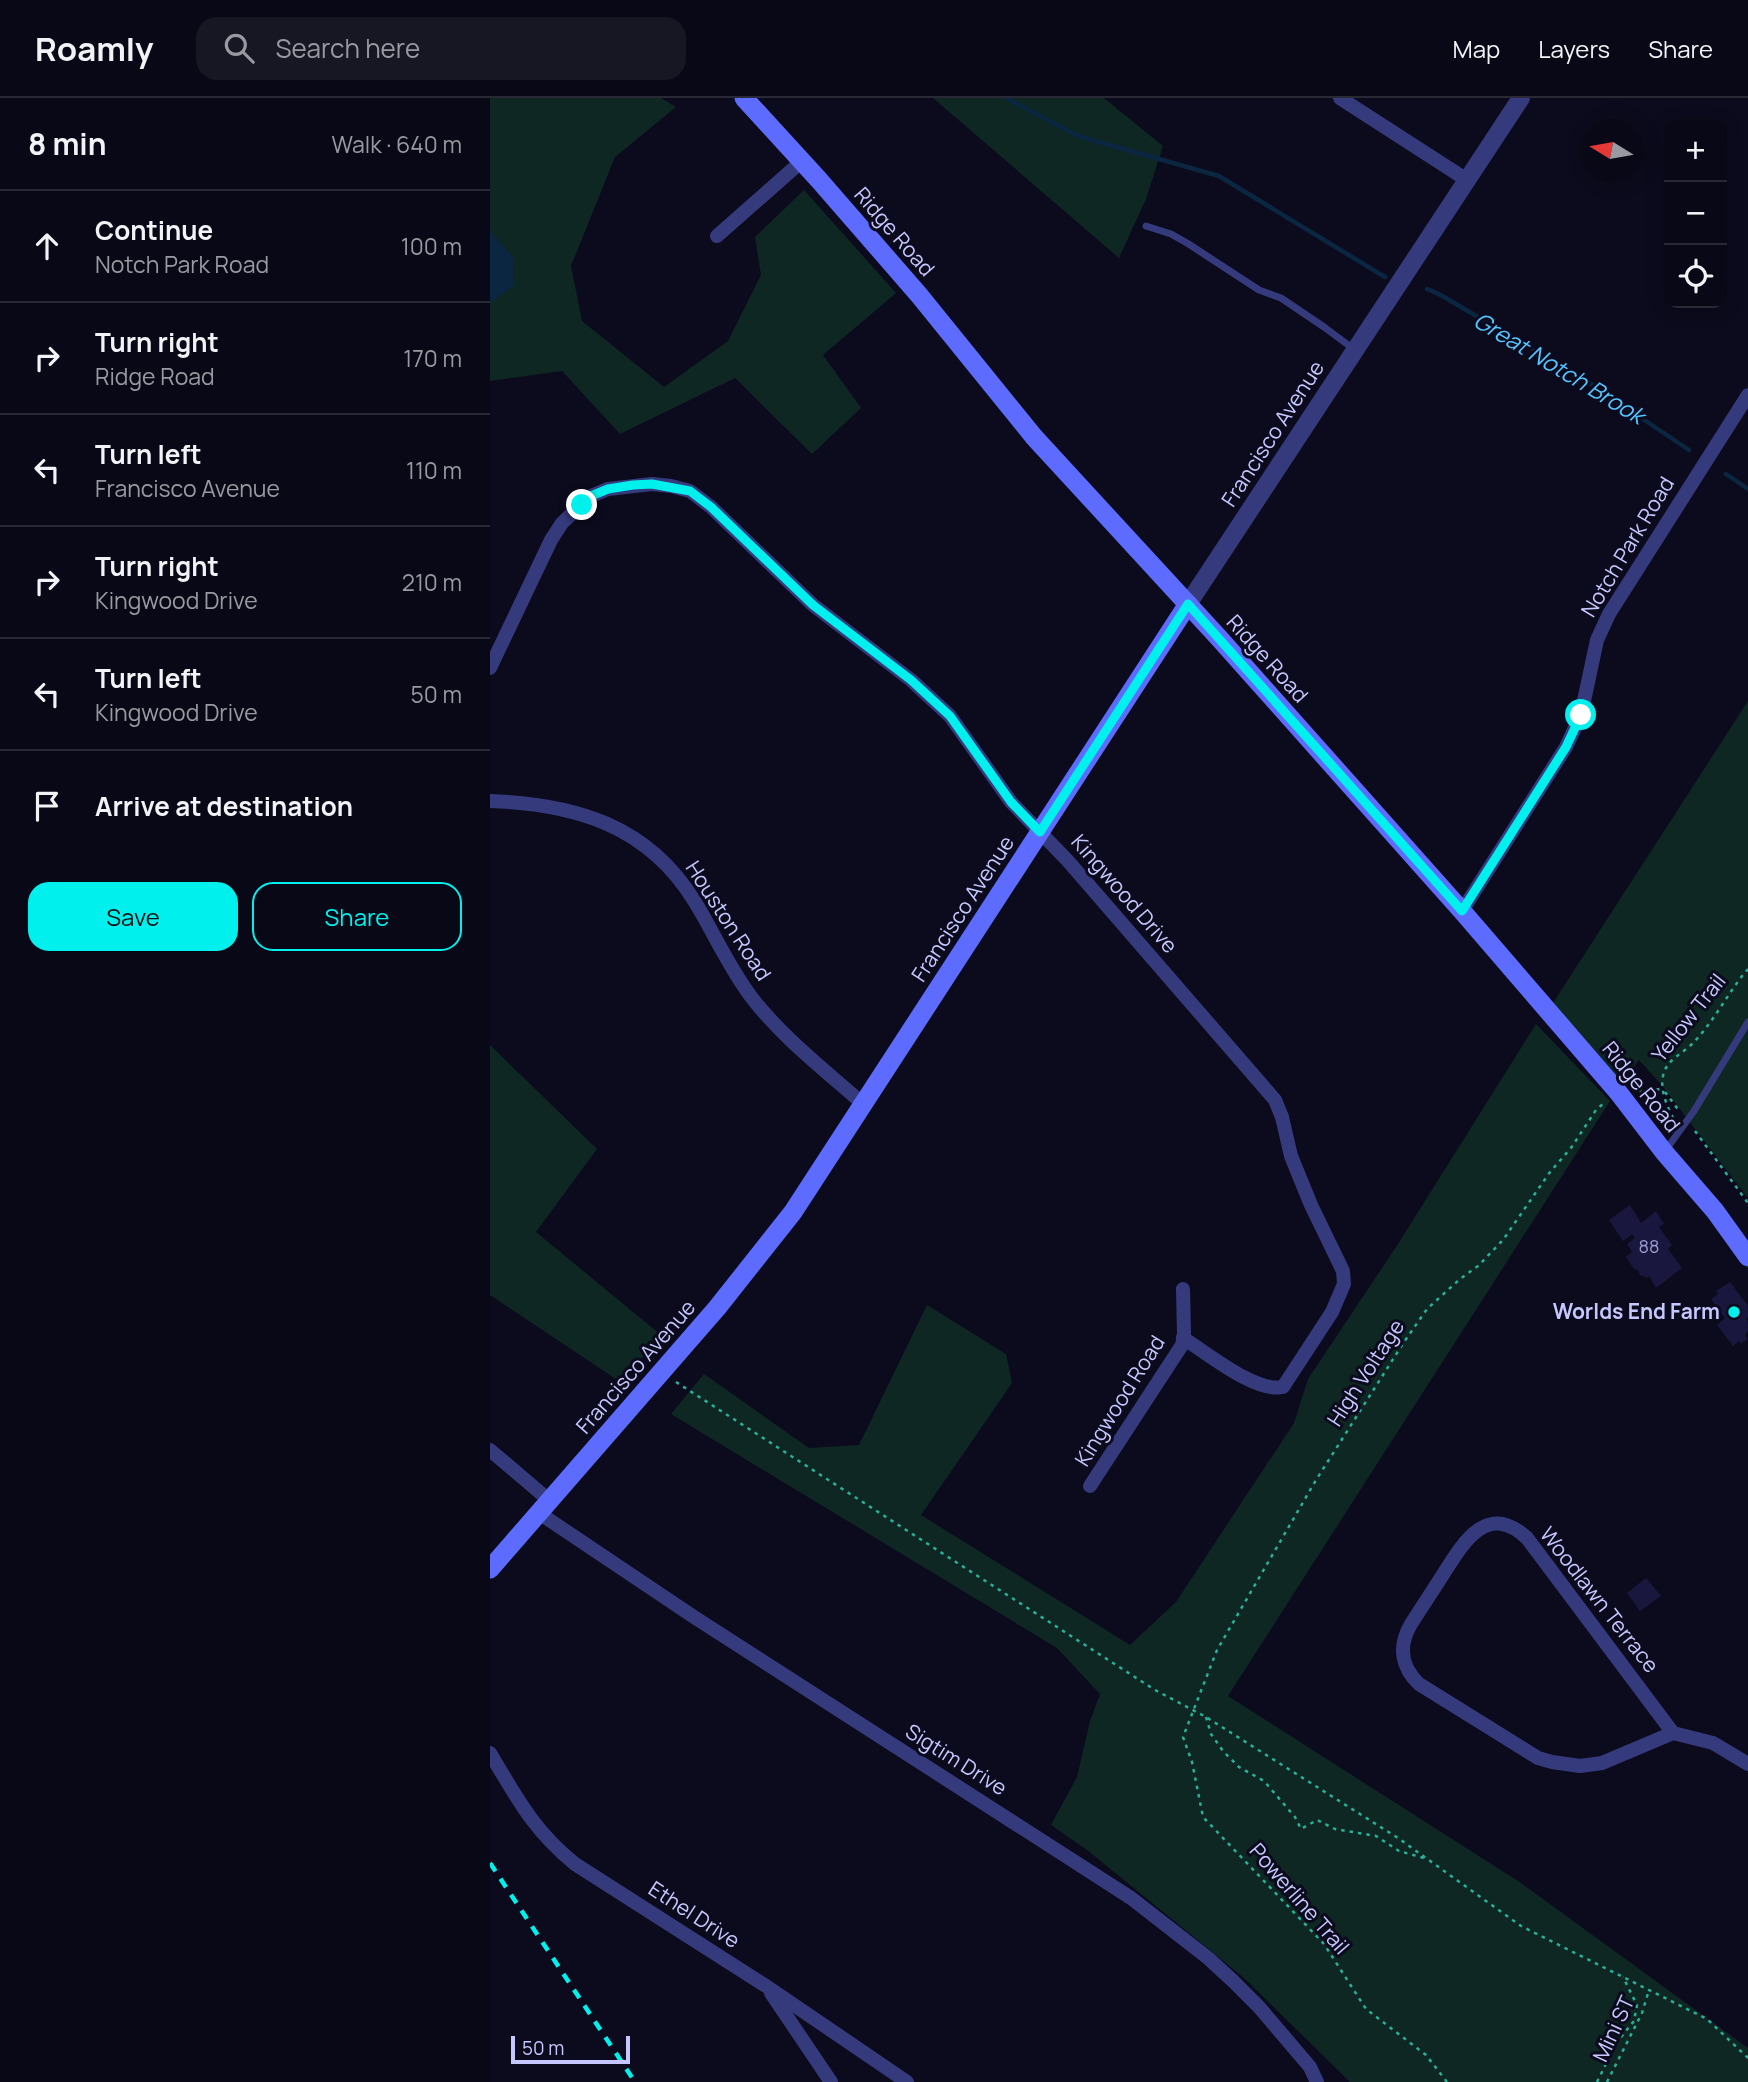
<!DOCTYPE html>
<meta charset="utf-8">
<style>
body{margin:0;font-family:Manrope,sans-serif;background:#171623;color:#f1f3f6}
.controls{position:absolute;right:21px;top:21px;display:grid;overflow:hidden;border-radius:14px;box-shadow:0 4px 18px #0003}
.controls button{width:63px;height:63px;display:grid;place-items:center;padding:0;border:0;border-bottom:2px solid #292935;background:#090816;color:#f1f3f6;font:35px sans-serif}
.compass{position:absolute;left:1090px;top:21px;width:63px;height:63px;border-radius:50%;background:#090816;box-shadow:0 4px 18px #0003;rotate:281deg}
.scale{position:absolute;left:21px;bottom:18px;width:119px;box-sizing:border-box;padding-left:7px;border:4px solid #c6c7ff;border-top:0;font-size:19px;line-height:24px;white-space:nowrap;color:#c6c7ff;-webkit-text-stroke:5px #0c0b1d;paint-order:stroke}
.stop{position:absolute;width:21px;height:21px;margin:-16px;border:5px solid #00f1ed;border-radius:50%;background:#fff}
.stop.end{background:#00f1ed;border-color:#fff;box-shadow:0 2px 7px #0008}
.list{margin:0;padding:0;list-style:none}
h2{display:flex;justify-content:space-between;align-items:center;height:91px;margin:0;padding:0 28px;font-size:30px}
h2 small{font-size:23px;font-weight:400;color:#999aa1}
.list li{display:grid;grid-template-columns:46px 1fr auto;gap:21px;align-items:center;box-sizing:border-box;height:112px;padding:0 28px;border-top:2px solid #292935}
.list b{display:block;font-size:26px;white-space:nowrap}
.list p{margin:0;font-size:23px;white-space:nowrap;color:#999aa1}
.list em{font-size:23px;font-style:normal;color:#999aa1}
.actions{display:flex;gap:14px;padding:21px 28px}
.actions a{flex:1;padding:16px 0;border:2px solid #00f1ed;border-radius:21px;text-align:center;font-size:24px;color:#00f1ed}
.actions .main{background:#00f1ed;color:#111}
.icon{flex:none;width:38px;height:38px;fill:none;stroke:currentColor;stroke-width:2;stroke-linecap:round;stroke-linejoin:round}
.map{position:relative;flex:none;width:1258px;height:1984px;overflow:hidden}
header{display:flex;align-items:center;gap:42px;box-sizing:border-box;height:98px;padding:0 35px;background:#090816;border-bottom:2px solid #292935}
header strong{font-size:33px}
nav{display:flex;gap:38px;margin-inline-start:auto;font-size:24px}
.search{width:490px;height:63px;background:#171623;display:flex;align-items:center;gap:18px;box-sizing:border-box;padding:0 24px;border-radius:21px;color:#999aa1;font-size:26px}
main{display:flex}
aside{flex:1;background:#090816}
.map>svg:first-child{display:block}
</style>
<header>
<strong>Roamly</strong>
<div class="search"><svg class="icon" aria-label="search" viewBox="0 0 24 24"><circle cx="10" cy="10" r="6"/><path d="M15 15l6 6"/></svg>Search here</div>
<nav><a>Map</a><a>Layers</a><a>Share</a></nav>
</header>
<main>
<aside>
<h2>8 min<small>Walk · 640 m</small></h2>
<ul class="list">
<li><svg class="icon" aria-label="ahead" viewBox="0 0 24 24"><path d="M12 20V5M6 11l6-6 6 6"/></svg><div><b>Continue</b><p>Notch Park Road</p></div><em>100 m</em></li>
<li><svg class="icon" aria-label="right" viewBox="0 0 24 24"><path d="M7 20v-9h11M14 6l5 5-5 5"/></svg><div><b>Turn right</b><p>Ridge Road</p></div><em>170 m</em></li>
<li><svg class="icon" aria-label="left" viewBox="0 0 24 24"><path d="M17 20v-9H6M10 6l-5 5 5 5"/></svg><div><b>Turn left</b><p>Francisco Avenue</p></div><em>110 m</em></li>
<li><svg class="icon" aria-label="right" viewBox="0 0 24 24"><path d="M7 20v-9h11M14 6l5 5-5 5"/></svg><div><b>Turn right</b><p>Kingwood Drive</p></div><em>210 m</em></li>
<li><svg class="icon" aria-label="left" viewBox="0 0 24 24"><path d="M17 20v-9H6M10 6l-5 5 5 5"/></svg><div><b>Turn left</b><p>Kingwood Drive</p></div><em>50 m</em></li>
<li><svg class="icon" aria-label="arrive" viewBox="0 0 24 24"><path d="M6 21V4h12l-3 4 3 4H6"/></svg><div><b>Arrive at destination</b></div></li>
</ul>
<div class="actions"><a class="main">Save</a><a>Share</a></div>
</aside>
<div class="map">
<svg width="1258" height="1984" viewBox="0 0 1258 1984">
<rect width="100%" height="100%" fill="#0c0b1d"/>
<g fill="#0e2723">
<path d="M0,0H171L186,9L125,59L81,168L92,223L174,289L238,243L271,177L265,139L314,92L406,195L333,257L371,310L322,356L245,280L130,336L72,273L0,283Z"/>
<path d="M443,0H614L673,48L656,101L629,160Z"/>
<path d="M1258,603V1100L1170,985L1149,962L1131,985L1063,905Z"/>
<path d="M1046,926L1120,1003L738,1598L1028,1783L1258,1950V1984H860L753,1879L597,1752L561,1727L587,1679L600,1623L610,1596L567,1550L181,1316L214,1276L319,1350L369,1347L437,1207L516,1256L522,1285L431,1417L640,1547L686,1504L804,1325L818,1281L908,1146Z"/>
<path d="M0,947L107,1051L46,1134L171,1237L132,1285L0,1197Z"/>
</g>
<path fill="#0a2641" d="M0,133L23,159V188L0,205Z"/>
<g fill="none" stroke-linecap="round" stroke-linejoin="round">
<g stroke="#0a2641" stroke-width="4.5">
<path d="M516,0L588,38L729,78L895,179"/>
<path d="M937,191L949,196L1098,284L1199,352"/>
<path d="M1236,376L1258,391"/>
</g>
</g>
<g fill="#1a173e">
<path d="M1140,1107L1151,1125L1166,1113L1174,1126L1169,1129L1182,1147L1178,1151L1192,1170L1166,1190L1159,1178L1157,1180L1150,1177L1148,1172L1144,1171L1136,1159L1142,1154L1137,1146L1145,1140L1142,1136L1133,1143L1119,1122Z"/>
<path d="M1240,1184L1258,1208V1219L1256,1221L1258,1224V1233L1255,1236L1257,1241L1251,1246L1249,1243L1243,1248L1227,1227L1235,1220L1221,1201L1228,1196L1226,1193Z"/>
<path d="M1156,1480L1171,1498L1150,1513L1137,1495Z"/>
</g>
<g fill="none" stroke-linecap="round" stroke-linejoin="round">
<g stroke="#2aaf98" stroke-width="2.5" stroke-dasharray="3.5 5" stroke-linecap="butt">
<path d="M1149,993L1173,991"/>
<path d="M1175,994L1190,1014"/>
<path d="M1183,1020C1177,1008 1170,992 1173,978C1176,962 1192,956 1202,946C1224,924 1238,894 1258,871"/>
<path d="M1205,1033L1258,1105"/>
<path d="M186,1284L665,1592L716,1619L908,1740L1031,1828L1217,1921L1258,1960"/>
<path d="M716,1619L721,1636L733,1653L749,1669L774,1683L805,1719L811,1731L827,1722L845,1731L886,1738L909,1753L934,1760"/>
<path d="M957,1984L936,1957L876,1911L834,1846L713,1719L702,1664L693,1639L727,1552L826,1382L914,1244L937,1211L970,1181L988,1168L1013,1142L1060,1074L1081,1050L1106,1012L1115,1004"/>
<path d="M1107,1984L1127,1944L1144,1923L1147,1907L1133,1879"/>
<path d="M1117,1984L1152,1915L1159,1892"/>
</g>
<g stroke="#353a7d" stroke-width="7">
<path d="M656,128L681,136L697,145L769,192L791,200L834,229L865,252"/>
<path d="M1175,1053L1204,1013L1258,924"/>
</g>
<g stroke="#353a7d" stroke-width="14">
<path d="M850,0L977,82"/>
<path d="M227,138L312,63"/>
<path d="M0,570L61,442L72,425L101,398L118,391L162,386L181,388L200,393L221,409L323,507L421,582L460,618L521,704L578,763L785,1002L792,1019L801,1058L821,1107L853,1173L854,1186L842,1214L793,1289C765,1295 717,1255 693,1240"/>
<path d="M0,703C85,706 158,727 205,804C224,835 239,870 262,900C293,940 335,972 373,1006"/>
<path d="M972,813L1076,649L1091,617L1107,542L1119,516L1258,297"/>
<path d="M0,1352L60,1403"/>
<path d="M600,1388L692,1247L694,1236L693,1191"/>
<path d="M49,1415L204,1519L641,1800L718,1860L743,1883L769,1909L820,1969L827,1984"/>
<path d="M1183,1635L1037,1440C997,1403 973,1445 954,1475C943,1492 932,1509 921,1526C908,1548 911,1569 929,1586L1048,1660L1062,1664L1090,1668L1112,1665L1183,1635L1223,1645L1258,1666"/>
<path d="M0,1655C27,1700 43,1732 85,1766L276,1888L417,1984"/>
<path d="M281,1895L341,1984"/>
</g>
<path stroke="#353a7d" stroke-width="18" d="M698,506L1031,0"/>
<g stroke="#5d6cff" stroke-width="19">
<path d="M254,0L329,82L429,197L544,339L729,540L972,813L1128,994L1174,1054L1225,1113L1258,1159"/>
<path d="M0,1471L227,1210L303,1114L698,506"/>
</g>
<path stroke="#00f1ed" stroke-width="4.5" stroke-dasharray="10 9" stroke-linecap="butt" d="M0,1765L145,1984"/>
</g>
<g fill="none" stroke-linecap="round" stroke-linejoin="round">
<path stroke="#00f1ed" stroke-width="9" d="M92,407L101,398L118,391L143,387L162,386L200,393L221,409L323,507L421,582L460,618L521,704L550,734L698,506L972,813L1076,649L1091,617"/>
</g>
<circle fill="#00f1ed" stroke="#0c0b1d" stroke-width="2.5" cx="1244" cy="1214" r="7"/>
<g text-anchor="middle" stroke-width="6" stroke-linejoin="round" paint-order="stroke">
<g font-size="18" fill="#9b9bcf">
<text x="1159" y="1155">88</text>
</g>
<g font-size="21" fill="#c6c7ff" stroke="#0c0b1d">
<text transform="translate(404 134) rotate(49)" y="7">Ridge Road</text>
<text transform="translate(783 336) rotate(-57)" y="7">Francisco Avenue</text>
<text transform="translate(1138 449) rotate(-59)" y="7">Notch Park Road</text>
<text transform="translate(777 561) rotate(48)" y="7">Ridge Road</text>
<text transform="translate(634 796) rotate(49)" y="7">Kingwood Drive</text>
<text transform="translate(473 811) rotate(-57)" y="7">Francisco Avenue</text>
<text transform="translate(238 823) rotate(57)" y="7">Houston Road</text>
<text transform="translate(1199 920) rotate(-52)" y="7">Yellow Trail</text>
<text transform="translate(1151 989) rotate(51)" y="7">Ridge Road</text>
<text transform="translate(146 1269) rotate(-49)" y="7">Francisco Avenue</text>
<text transform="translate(876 1275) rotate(-57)" y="7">High Voltage</text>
<text transform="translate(630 1303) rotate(-58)" y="7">Kingwood Road</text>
<text transform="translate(1109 1502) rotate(52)" y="7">Woodlawn Terrace</text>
<text transform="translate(466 1662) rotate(32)" y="7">Sigtim Drive</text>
<text transform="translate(809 1801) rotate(49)" y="7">Powerline Trail</text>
<text transform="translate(204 1817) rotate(33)" y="7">Ethel Drive</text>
<text transform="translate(1124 1931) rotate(-65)" y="7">Mini ST</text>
</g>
<g font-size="21" font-weight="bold" fill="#c6c7ff" stroke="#0c0b1d" text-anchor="end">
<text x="1230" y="1221">Worlds End Farm</text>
</g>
<g font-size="23" font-style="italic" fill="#54c4ff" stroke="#0c0b1d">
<text transform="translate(1069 270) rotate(31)" y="8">Great Notch Brook</text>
</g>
</g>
</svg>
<div class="controls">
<button>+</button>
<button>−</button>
<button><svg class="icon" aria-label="locate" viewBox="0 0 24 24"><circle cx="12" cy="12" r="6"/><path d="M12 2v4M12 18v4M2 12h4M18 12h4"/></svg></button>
</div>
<svg class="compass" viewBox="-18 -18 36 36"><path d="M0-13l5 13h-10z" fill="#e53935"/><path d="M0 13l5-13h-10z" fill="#999aa1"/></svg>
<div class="scale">50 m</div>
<div class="stop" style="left:1091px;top:617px"></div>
<div class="stop end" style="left:92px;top:407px"></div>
</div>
</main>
